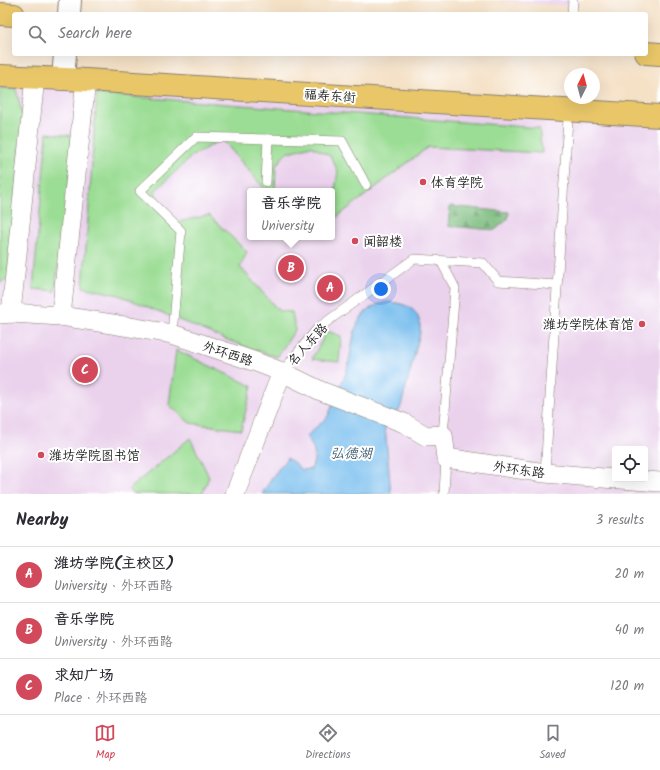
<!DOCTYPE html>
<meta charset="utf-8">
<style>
body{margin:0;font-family:Kalam,"LXGW WenKai TC",sans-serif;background:#f7f7f7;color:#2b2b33}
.controls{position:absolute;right:12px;bottom:12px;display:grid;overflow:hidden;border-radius:4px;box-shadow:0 4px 16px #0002}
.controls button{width:36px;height:36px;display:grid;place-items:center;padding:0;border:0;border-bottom:1px solid #e1e1e2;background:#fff;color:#2b2b33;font:20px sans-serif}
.compass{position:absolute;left:564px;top:68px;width:36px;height:36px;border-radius:50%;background:#fff;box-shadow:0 4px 16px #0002;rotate:6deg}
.you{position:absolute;left:381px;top:289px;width:14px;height:14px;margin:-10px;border:3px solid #fff;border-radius:50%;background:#1a73e8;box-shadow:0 0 0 6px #1a73e833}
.badge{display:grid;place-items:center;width:26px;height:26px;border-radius:50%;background:#d1495b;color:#fff;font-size:13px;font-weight:700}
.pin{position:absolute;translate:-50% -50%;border:2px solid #fff;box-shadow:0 1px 4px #0006}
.popup{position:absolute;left:247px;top:188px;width:88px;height:52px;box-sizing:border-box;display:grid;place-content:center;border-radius:4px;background:#fff;filter:drop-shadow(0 1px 3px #0005);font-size:13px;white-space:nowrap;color:#7c7c81}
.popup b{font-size:15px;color:#2b2b33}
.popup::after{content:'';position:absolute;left:50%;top:100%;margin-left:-8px;border:8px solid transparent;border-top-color:#fff}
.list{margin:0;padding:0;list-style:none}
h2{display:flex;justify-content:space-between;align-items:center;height:52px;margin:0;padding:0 16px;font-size:17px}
h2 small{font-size:13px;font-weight:400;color:#7c7c81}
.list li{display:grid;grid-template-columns:26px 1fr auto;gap:12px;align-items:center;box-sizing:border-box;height:56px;padding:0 16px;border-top:1px solid #e1e1e2}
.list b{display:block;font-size:15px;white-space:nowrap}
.list p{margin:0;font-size:13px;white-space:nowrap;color:#7c7c81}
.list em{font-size:13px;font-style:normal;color:#7c7c81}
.icon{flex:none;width:22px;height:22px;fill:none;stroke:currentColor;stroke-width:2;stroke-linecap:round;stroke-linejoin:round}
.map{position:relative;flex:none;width:660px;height:494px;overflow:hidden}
.search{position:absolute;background:#fff;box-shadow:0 4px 16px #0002;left:12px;right:12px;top:12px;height:44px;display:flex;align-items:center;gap:10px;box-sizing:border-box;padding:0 14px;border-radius:4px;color:#7c7c81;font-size:15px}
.sheet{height:220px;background:#fff}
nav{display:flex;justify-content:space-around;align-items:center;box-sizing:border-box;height:56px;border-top:1px solid #e1e1e2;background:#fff;font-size:11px;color:#7c7c81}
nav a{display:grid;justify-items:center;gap:2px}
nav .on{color:#d1495b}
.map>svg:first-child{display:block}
</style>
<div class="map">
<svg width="660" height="494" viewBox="0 0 660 494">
<defs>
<pattern id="forest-firs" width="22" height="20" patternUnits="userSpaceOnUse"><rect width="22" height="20" fill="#7cbc7e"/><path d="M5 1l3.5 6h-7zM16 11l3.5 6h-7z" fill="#659866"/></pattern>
</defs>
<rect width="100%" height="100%" fill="#fff"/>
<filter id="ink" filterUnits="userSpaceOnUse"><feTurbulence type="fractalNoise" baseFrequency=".025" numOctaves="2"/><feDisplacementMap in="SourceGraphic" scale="8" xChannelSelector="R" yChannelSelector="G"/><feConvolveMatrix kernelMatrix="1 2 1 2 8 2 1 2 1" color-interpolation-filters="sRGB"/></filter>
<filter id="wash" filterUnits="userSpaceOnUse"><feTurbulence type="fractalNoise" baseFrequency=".012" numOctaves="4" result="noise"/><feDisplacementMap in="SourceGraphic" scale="16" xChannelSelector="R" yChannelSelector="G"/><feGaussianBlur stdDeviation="0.9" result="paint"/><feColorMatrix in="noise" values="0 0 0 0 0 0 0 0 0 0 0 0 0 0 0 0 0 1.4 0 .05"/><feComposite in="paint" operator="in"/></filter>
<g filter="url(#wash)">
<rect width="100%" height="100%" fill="#f5e1c6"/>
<g fill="#ead1ec" fill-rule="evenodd">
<path d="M493,0H579V7Z"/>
<path d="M0,83L660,126V494H0ZM250,191H332V237H250ZM615,449H645V479H615Z"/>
</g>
<g fill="#9bdd94" stroke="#5c7c58">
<path d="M0,88L16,89L23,117L8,278L0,283Z"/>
<path d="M97,94L539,128L542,153L428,147L332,221V210L338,171L330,156L311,146L286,153L276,166L275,191H266L222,139L192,156L155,191L162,215L178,222L209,215L247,252L240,267L279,311L292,312L295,330L277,357L227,340L119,295L83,287Z"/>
<path d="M47,133L75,136L55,291L33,289Z"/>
<path d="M327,331L341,336L339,362L312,359Z"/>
<path d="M176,350L252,386L241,430L190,423L169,405Z"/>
<path d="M190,438L209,477L202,494H133L129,489Z"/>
</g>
<path fill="url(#forest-firs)" stroke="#4c6c4d" d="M450,206L509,212L508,219L495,230L448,226Z"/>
<path fill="#77bdee" stroke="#4a6c85" d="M387,302C408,303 422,310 420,333L401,406L399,411L390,416L385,426L391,494H262L273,476L287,458L296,464L301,470L311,469C317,455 315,449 307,438C311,428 322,425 328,416C331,410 333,402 336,396C339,388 343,381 346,373C355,344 349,309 387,302Z"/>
</g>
<g filter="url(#ink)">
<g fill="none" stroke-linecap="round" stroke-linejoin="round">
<defs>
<g id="service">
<path d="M572,14L573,0"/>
<path d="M266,182L268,139"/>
<path d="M441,261L455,288L443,435"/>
<path d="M172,334L181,231L140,191L196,137L342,141L366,185"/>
<path d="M282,372L318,328L414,259L483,263L498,281L557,285"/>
<path d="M545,473L568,119L567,110"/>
<path d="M444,494L446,458"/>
</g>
<g id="minor">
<path d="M11,313L35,77"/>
<path d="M0,314L11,313L61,316L112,324L172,334L256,362L282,372L321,391L404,423L426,436L443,435L446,458L545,473L615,479"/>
<path d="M61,316L86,80"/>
<path d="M621,479L660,482"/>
<path d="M235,494L282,372"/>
</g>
<g id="tertiary">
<path d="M69,14L70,0"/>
<path d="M63,79L65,54"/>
</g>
<g id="primary">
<path d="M0,14L14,15"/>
<path d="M646,53L660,54"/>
<path d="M0,76L86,80L660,116"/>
</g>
</defs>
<use href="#service" stroke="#887e71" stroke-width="10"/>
<use href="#minor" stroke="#887e71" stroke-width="20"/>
<use href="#tertiary" stroke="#887e71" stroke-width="24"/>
<use href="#primary" stroke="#887e71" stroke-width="24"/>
<use href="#service" stroke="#fff" stroke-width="9"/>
<use href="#minor" stroke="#fff" stroke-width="19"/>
<use href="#tertiary" stroke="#fff" stroke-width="22"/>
<use href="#primary" stroke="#e9c769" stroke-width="22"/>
</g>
</g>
<g fill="#d1495b" stroke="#fff" stroke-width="1.5">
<circle cx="423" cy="182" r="4"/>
<circle cx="355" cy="241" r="4"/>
<circle cx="642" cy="324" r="4"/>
<circle cx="41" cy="455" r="4"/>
</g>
<g text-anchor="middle" stroke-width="4" stroke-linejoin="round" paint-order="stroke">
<g font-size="13" fill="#1c1c1c" stroke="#fff">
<text transform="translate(330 95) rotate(4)" y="5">福寿东街</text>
<text transform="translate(307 344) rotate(-48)" y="5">名人东路</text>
<text transform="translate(228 353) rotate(18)" y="5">外环西路</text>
<text transform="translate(519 469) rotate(8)" y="5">外环东路</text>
</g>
<g font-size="13" fill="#1c1c1c" stroke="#fff" text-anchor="start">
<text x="431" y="187">体育学院</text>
<text x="363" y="246">闻韶楼</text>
<text x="634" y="329" text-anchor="end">潍坊学院体育馆</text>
<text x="49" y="460">潍坊学院图书馆</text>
</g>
<g font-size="14" font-style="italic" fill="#405c70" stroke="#fff">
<text x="351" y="458">弘德湖</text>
</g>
</g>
</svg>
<div class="controls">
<button><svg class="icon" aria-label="locate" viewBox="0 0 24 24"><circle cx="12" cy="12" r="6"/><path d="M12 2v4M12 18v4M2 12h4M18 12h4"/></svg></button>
</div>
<svg class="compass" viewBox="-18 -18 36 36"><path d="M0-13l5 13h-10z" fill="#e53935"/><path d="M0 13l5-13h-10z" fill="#7c7c81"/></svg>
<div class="you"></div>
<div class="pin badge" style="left:330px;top:288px">A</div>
<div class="pin badge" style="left:291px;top:268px">B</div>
<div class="popup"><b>音乐学院</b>University</div>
<div class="pin badge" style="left:85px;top:370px">C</div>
<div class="search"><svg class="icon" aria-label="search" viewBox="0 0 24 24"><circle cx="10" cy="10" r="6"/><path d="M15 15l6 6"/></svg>Search here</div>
</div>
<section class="sheet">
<h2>Nearby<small>3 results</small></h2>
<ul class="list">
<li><span class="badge">A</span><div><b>潍坊学院(主校区)</b><p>University · 外环西路</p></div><em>20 m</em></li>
<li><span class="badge">B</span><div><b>音乐学院</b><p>University · 外环西路</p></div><em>40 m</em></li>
<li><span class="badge">C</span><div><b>求知广场</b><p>Place · 外环西路</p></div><em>120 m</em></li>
</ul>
</section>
<nav>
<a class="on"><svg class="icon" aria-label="map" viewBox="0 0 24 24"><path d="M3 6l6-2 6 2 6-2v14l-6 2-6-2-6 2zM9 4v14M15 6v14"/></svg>Map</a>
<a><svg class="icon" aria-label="directions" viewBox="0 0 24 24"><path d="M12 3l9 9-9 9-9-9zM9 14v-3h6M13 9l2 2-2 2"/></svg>Directions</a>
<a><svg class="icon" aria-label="saved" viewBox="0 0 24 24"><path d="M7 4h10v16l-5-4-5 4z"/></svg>Saved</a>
</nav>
